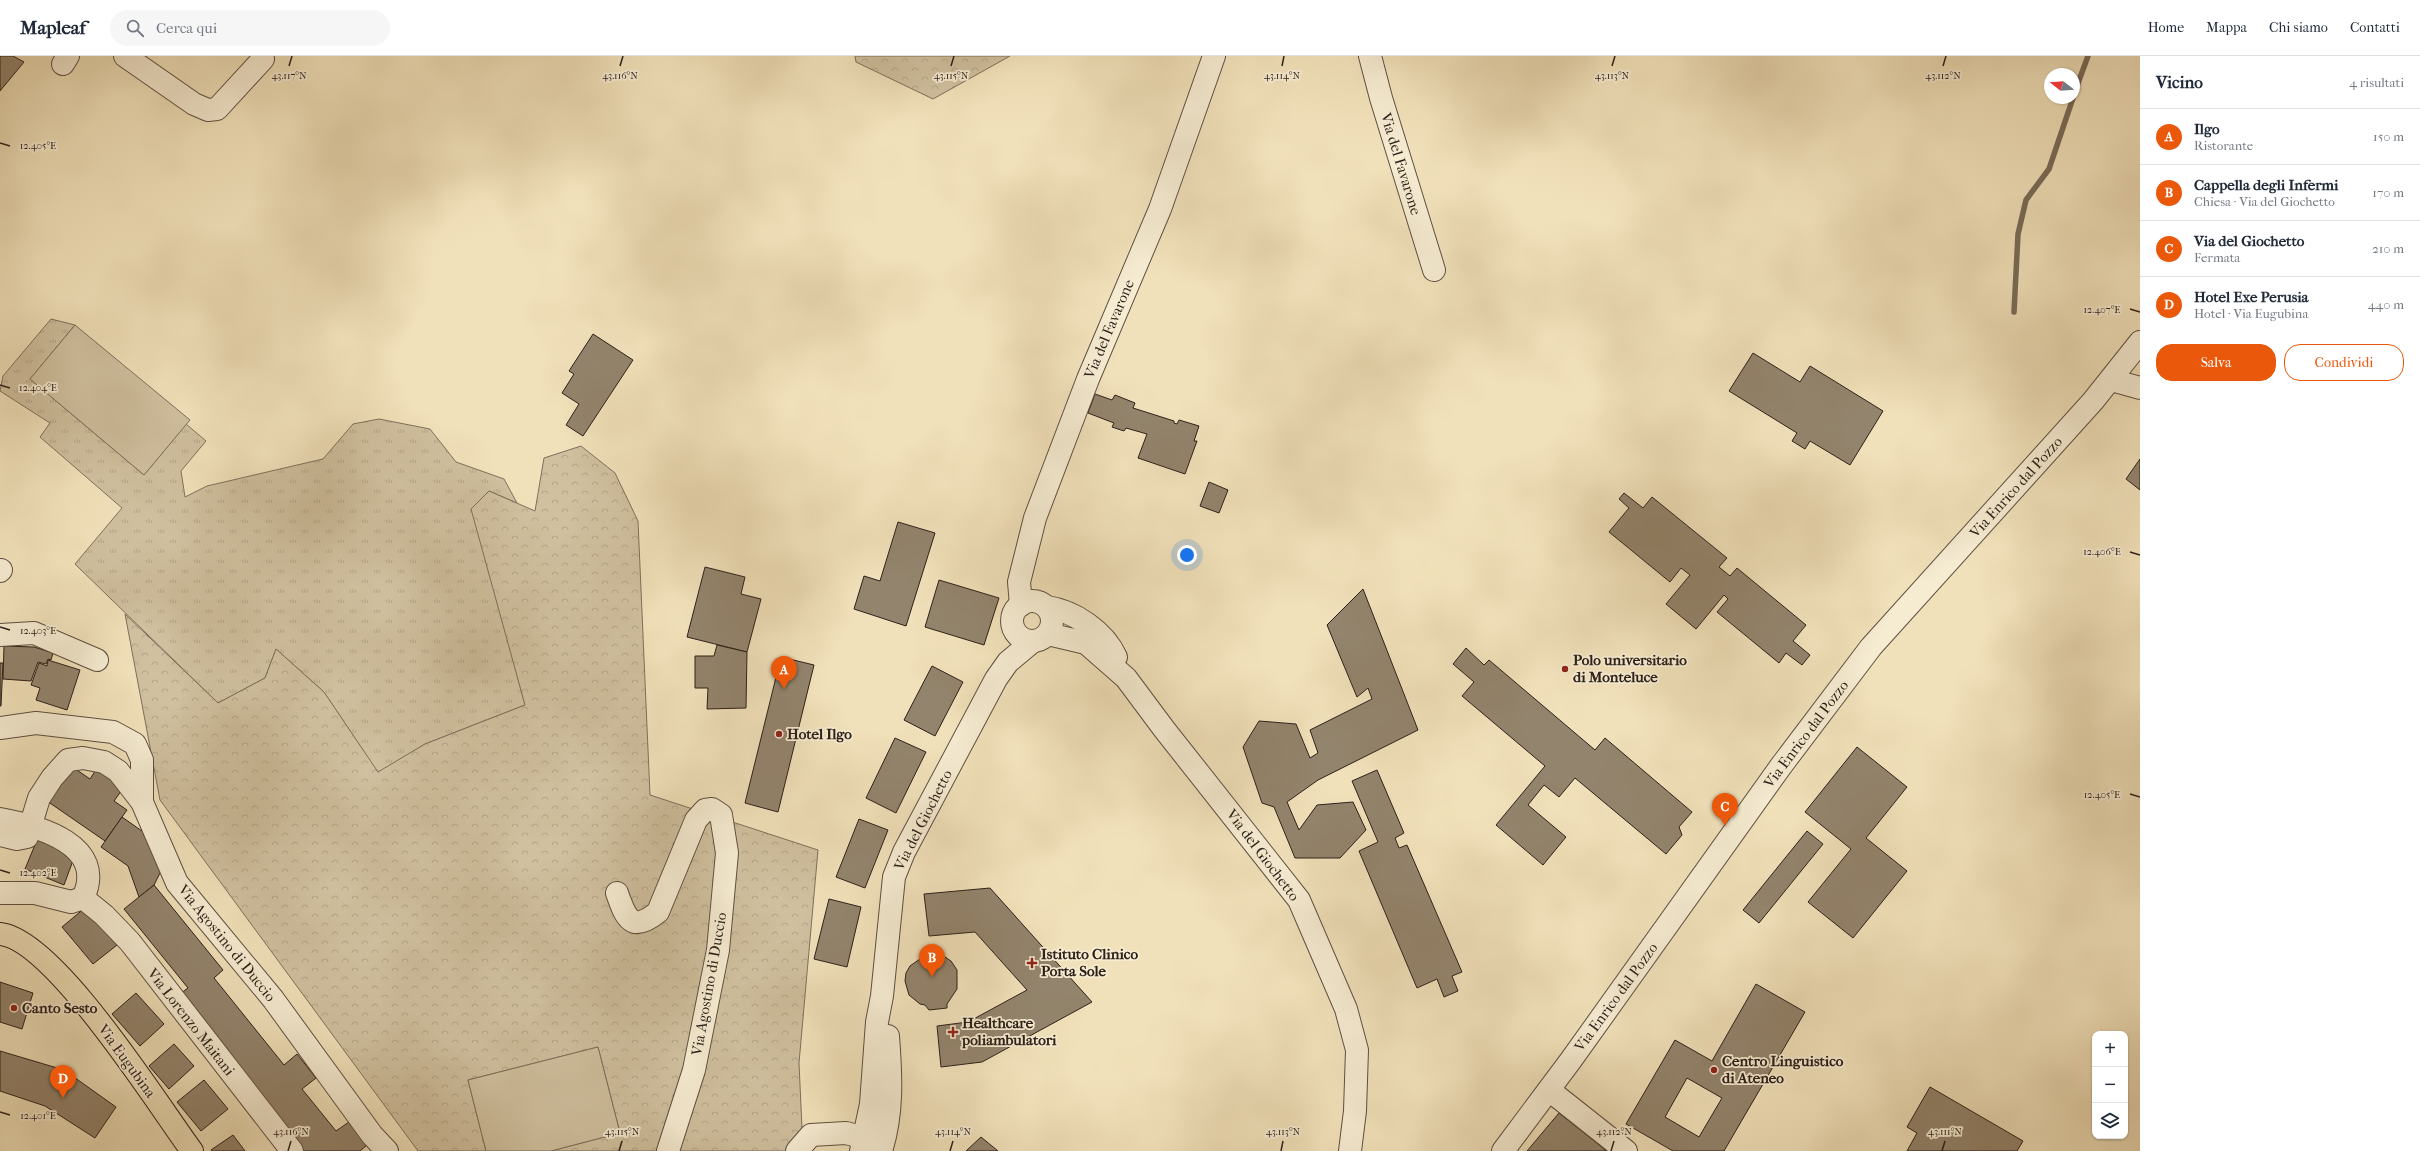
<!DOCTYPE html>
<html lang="it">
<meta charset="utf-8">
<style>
body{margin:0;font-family:"IM FELL French Canon",serif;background:#f6f6f7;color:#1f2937}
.controls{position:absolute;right:12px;bottom:12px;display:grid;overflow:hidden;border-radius:8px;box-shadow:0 1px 3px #0004}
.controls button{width:36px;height:36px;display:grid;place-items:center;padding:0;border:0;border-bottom:1px solid #e0e1e3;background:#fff;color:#1f2937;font:20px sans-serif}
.compass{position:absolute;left:2044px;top:12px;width:36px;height:36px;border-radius:50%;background:#fff;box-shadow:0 1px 3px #0004;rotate:287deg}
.you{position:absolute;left:1187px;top:499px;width:14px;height:14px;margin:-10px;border:3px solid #fff;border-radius:50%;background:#1a73e8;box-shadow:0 0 0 6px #1a73e833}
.badge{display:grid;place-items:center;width:26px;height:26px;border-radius:50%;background:#ea580c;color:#fff;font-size:13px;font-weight:700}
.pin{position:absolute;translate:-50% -33px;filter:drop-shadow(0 1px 2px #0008)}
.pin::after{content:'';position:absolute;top:21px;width:14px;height:12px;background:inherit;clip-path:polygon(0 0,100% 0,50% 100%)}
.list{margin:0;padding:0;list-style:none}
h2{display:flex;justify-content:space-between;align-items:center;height:52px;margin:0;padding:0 16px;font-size:17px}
h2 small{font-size:13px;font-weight:400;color:#747a83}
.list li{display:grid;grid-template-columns:26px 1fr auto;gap:12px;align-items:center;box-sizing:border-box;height:56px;padding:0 16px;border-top:1px solid #e0e1e3}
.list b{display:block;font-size:15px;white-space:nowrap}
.list p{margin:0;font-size:13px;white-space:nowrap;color:#747a83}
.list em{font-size:13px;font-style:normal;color:#747a83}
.actions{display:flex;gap:8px;padding:12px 16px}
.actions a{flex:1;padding:9px 0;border:1px solid #ea580c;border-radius:16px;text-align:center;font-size:14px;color:#ea580c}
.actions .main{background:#ea580c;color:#fff}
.icon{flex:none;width:22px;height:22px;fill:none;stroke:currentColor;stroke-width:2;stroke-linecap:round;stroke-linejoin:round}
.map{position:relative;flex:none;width:2140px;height:1095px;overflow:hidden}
header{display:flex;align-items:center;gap:24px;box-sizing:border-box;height:56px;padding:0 20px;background:#fff;border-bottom:1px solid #e0e1e3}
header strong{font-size:19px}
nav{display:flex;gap:22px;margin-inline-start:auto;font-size:14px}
.search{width:280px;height:36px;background:#f6f6f7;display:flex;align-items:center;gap:10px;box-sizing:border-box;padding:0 14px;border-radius:22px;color:#747a83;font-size:15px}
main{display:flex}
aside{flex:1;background:#fff}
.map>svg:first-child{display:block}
</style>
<header>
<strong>Mapleaf</strong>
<div class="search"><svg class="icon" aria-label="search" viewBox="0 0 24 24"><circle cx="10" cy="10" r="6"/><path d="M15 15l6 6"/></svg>Cerca qui</div>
<nav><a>Home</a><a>Mappa</a><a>Chi siamo</a><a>Contatti</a></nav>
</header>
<main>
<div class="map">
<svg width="2140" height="1095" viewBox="0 0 2140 1095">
<defs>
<pattern id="grass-tufts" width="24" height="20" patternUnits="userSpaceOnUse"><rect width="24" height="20" fill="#d0c09f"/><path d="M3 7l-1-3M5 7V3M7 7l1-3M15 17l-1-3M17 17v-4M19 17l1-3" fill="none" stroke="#b3a588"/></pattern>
<pattern id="forest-crowns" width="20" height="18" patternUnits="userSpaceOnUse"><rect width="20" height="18" fill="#d0c09f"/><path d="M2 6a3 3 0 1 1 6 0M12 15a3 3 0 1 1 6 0" fill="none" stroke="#b3a588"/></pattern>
</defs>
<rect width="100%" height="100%" fill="#f1e1ba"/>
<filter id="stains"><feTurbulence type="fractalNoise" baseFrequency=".005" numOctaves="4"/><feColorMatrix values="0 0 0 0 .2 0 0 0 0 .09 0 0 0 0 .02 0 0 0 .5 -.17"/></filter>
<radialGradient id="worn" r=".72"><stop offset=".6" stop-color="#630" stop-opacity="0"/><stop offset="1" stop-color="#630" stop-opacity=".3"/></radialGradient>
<path fill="url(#grass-tufts)" stroke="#7e705c" d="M51,263L75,269L30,323L144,419L186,368L206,385L181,415L185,441L207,430L323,403L353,368L379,363L430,373L456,406L504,423L517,447L489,435L503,565L525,649L425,688L378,717L324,636L276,593L265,622L218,647L75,508L122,452L40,381L50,367L0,335L3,320Z"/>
<g fill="url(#forest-crowns)" stroke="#7e705c">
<path d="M855,0H1010L933,43L856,6Z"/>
<path d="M581,390L615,417L638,465L650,739L818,794L799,1007L803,1095H551L620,1077L598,991L468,1024L486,1095H418L160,744L125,558L218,647L265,622L276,593L324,636L378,716L425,688L525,649L471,453L489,435L535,455L544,402Z"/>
</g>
<g fill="#d0c09f" stroke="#7e705c">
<path d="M75,269L190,364L144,419L30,323Z"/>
<path d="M598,991L620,1077L551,1095H486L468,1024Z"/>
</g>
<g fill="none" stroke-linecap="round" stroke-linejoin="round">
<g stroke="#7a6c59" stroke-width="5.5">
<path d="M2074,38L2088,0"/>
<path d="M2014,256L2018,178L2026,144L2049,113L2073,42"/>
</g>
</g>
<g fill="#93846d" stroke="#2d2019" fill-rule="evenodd">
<path d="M0,0H13L24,6L0,35Z"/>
<path d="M593,278L633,304L583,380L566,369L579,348L562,337L574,318L569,315Z"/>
<path d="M1753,297L1800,326L1810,310L1883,355L1850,409L1810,385L1805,393L1792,385L1797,377L1729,335Z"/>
<path d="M1095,338L1112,344L1115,339L1135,347L1133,352L1174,365V367L1177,368L1179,364L1199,370L1194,385H1197L1185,418L1138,402L1147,378L1126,372L1124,375L1112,371L1114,367L1088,357Z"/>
<path d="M2140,403V434L2126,423Z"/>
<path d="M1209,426L1228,434L1219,457L1200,450Z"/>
<path d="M1624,437L1643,452L1652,441L1727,502L1719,511L1730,520L1737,512L1806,569L1793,585L1810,599L1802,609L1786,597L1779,607L1717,556L1728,543L1724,539L1696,573L1666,548L1690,519L1681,512L1670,526L1609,476L1629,452L1619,443Z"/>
<path d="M898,466L935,477L906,570L854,553L864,520L880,525Z"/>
<path d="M705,511L745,521L741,538L761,543L747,596L687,581Z"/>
<path d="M939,524L999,542L984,589L925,571Z"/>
<path d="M1363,533L1418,674L1318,724L1287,746L1299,774L1317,749L1353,746L1366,774L1340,802H1295L1274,751L1262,747L1243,691L1259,665L1296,668L1310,702L1318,697L1310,674L1372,643L1368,632L1357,641L1327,569Z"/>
<path d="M717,589L747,596L746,652L707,653L708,632H695V600H714Z"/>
<path d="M4,590L34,591L53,597L51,604L48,603L46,608L38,606L31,625L3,623Z"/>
<path d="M1466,592L1484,609L1489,604L1595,694L1605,682L1692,756L1679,771L1682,779L1666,798L1575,722L1559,741L1544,729L1528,749L1566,781L1543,809L1496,769L1545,710L1462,640L1474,626L1453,608Z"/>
<path d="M781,601L814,609L778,756L745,747Z"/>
<path d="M48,604L80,614L67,654L36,644L40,632L31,629L39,607L47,610Z"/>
<path d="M0,607H3L1,650H0Z"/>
<path d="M932,610L963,626L935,680L904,664Z"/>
<path d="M895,682L926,696L896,757L866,742Z"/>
<path d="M1857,691L1907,731L1866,782L1907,815L1853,882L1808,846L1851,793L1805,756Z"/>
<path d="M71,710L90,723L97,712L124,731L114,745L127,754L105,785L47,745Z"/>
<path d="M1377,714L1404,777L1395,782L1399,792L1407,789L1462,916L1452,920L1458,935L1444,941L1437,923L1417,932L1359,795L1378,786L1352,725Z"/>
<path d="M122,761L149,780L163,811L154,829L139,841L128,810L101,791Z"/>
<path d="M859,763L888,774L865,832L836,821Z"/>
<path d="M1807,775L1823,788L1759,867L1743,854Z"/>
<path d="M37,784L75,799L64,829L25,813Z"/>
<path d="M154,829L223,914L214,922L284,1009L297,998L316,1022L302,1033L336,1075L349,1066L367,1089L360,1095H302L176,941L188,932L124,853Z"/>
<path d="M990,832L1092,946L982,1006L941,1011L937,970L968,966L1027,934L975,876L929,880L924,838Z"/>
<path d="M829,843L861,851L847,911L814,903Z"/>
<path d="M86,851L117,889L93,908L62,871Z"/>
<path d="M942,895V899L951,905L957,914V933L947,948V952L929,954L925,949L920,948L909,939L905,925L906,917L910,910L920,903L921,897Z"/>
<path d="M0,926L33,937L22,973L0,966Z"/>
<path d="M1756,928L1805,956L1724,1095H1673L1626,1068L1675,984L1712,1005ZM1687,1022L1722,1042L1699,1081L1665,1061Z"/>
<path d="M136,937L164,968L140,990L112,958Z"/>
<path d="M174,988L194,1010L169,1033L149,1010Z"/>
<path d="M0,995L64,1014L116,1051L95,1082L45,1050L0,1035Z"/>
<path d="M204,1024L228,1053L201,1075L177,1046Z"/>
<path d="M1930,1031L2023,1085L2017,1095H1907L1917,1077L1907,1071Z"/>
<path d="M1559,1057L1598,1088L1606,1095H1527Z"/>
<path d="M233,1079L245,1095H212L211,1094Z"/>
<path d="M981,1081L998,1095H966Z"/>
</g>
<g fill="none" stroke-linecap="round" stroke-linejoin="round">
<defs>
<g id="minor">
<path d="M125,0L194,48L208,54L217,53L263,3L262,0"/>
<path d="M1370,0L1381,42L1434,214"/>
<path d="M63,8L68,0"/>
<path d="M2111,324L2140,332"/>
<path d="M0,515L1,514"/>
<circle cx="1032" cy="565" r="20"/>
<path d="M1021,549L1019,526L1035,462L1088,323L1160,153L1214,0"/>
<path d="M1047,551C1074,555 1104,575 1116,601"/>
<path d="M1048,578L1086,587L1126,622L1164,673L1299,844L1346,953L1357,994L1355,1055L1350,1095"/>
<path d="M0,579L34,577L97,604"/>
<path d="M0,672L36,667L113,676L135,688L142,704V746"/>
<path d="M0,763C39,770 108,789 83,842L71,846L35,837H0"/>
<path d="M0,779L17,783L27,781L39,742L52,722L68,704L83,702L104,706L118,715L142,746L177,827L273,943L372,1079L387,1095"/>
<path d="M617,837C626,863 632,877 658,856L696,764L705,754L712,753L721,759L727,797L718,894L694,1014L668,1095"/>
<path d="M83,842L104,859L130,886L292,1095"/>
<path d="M1549,1034L1626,1095"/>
<path d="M797,1095L811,1079L846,1077L865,1082"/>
<path d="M861,1095L871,1048L877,966L882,940L894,821L904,796L996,623L1008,606L1032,586"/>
<path d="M881,1095C893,1057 891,1020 888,980"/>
<path d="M1503,1095L1571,1004L1781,710L1871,591L2093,345L2140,286"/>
</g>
<path id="major" d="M0,878C54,883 158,1049 192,1095"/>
</defs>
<use href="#minor" stroke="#5e5041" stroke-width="24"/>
<use href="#major" stroke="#2d2019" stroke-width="24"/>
<use href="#minor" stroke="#f6ecd2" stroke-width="22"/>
<use href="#major" stroke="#f1e1ba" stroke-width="22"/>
</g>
<path fill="none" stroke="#2d2019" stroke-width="1.5" d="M289,10L292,0M620,10L623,0M951,10L954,0M1282,10L1284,0M1612,10L1615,0M1943,10L1946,0M0,87L10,90M2130,253L2140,256M0,329L10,332M2130,496L2140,499M0,571L10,574M2130,738L2140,741M0,814L10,817M0,1056L10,1059M288,1095L291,1085M619,1095L622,1085M950,1095L953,1085M1281,1095L1283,1085M1611,1095L1614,1085M1942,1095L1945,1085"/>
<g fill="#8f2418" stroke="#f6ecd2" stroke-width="1.5">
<circle cx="1565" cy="613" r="4"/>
<circle cx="779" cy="678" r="4"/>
<path d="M1030 901h4v4h4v4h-4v4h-4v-4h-4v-4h4z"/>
<circle cx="14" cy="952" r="4"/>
<path d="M951 970h4v4h4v4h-4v4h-4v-4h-4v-4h4z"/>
<circle cx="1714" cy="1014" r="4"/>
</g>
<g text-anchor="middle" stroke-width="3.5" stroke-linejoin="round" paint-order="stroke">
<g font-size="15" fill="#2d2019" stroke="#f6ecd2">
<text transform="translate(1401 108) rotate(73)" y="5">Via del Favarone</text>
<text transform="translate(1109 273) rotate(-67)" y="5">Via del Favarone</text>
<text transform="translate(2016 431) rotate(-48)" y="5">Via Enrico dal Pozzo</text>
<text transform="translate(1806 678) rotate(-53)" y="5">Via Enrico dal Pozzo</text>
<text transform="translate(923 764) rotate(-63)" y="5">Via del Giochetto</text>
<text transform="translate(1263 799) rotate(53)" y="5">Via del Giochetto</text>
<text transform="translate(227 887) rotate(51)" y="5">Via Agostino di Duccio</text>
<text transform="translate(709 928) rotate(-80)" y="5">Via Agostino di Duccio</text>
<text transform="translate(1616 941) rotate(-54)" y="5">Via Enrico dal Pozzo</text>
<text transform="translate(191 966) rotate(52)" y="5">Via Lorenzo Maitani</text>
<text transform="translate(127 1005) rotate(54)" y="5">Via Eugubina</text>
</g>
<g font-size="15" font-weight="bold" fill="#2d2019" stroke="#f6ecd2" text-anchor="start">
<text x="1573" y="609">Polo universitario<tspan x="1573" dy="17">di Monteluce</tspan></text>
<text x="787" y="683">Hotel Ilgo</text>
<text x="1041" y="903">Istituto Clinico<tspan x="1041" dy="17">Porta Sole</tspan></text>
<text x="22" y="957">Canto Sesto</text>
<text x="962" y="972">Healthcare<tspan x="962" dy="17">poliambulatori</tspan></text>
<text x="1722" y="1010">Centro Linguistico<tspan x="1722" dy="17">di Ateneo</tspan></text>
</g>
</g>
<g font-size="10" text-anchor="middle" fill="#2d2019" stroke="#f6ecd2" stroke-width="3.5" stroke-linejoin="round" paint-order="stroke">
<text x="289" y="23">43.117°N</text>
<text x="620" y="23">43.116°N</text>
<text x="951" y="23">43.115°N</text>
<text x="1282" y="23">43.114°N</text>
<text x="1612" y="23">43.113°N</text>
<text x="1943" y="23">43.112°N</text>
<text x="38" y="93">12.405°E</text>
<text x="2102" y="257">12.407°E</text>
<text x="38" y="335">12.404°E</text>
<text x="2102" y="499">12.406°E</text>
<text x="38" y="578">12.403°E</text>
<text x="2102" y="742">12.405°E</text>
<text x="38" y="820">12.402°E</text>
<text x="38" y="1063">12.401°E</text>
<text x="291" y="1079">43.116°N</text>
<text x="622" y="1079">43.115°N</text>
<text x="953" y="1079">43.114°N</text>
<text x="1283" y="1079">43.113°N</text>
<text x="1614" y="1079">43.112°N</text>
<text x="1945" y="1079">43.111°N</text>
</g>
<rect width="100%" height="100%" filter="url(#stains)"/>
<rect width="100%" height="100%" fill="url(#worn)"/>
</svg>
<div class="controls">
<button>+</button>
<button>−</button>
<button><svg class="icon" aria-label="layers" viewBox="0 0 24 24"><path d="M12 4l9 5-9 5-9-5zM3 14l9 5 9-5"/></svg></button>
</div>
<svg class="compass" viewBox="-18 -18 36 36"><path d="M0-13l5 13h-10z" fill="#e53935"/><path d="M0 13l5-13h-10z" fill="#747a83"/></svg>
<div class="you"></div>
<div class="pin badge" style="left:784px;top:633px">A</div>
<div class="pin badge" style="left:932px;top:921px">B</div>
<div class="pin badge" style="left:1725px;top:770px">C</div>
<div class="pin badge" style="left:63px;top:1042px">D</div>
</div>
<aside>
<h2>Vicino<small>4 risultati</small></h2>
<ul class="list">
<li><span class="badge">A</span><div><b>Ilgo</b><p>Ristorante</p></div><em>150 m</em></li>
<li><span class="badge">B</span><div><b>Cappella degli Infermi</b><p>Chiesa · Via del Giochetto</p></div><em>170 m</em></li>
<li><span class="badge">C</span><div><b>Via del Giochetto</b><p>Fermata</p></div><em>210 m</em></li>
<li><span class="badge">D</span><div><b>Hotel Exe Perusia</b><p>Hotel · Via Eugubina</p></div><em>440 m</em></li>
</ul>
<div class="actions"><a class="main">Salva</a><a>Condividi</a></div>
</aside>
</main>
